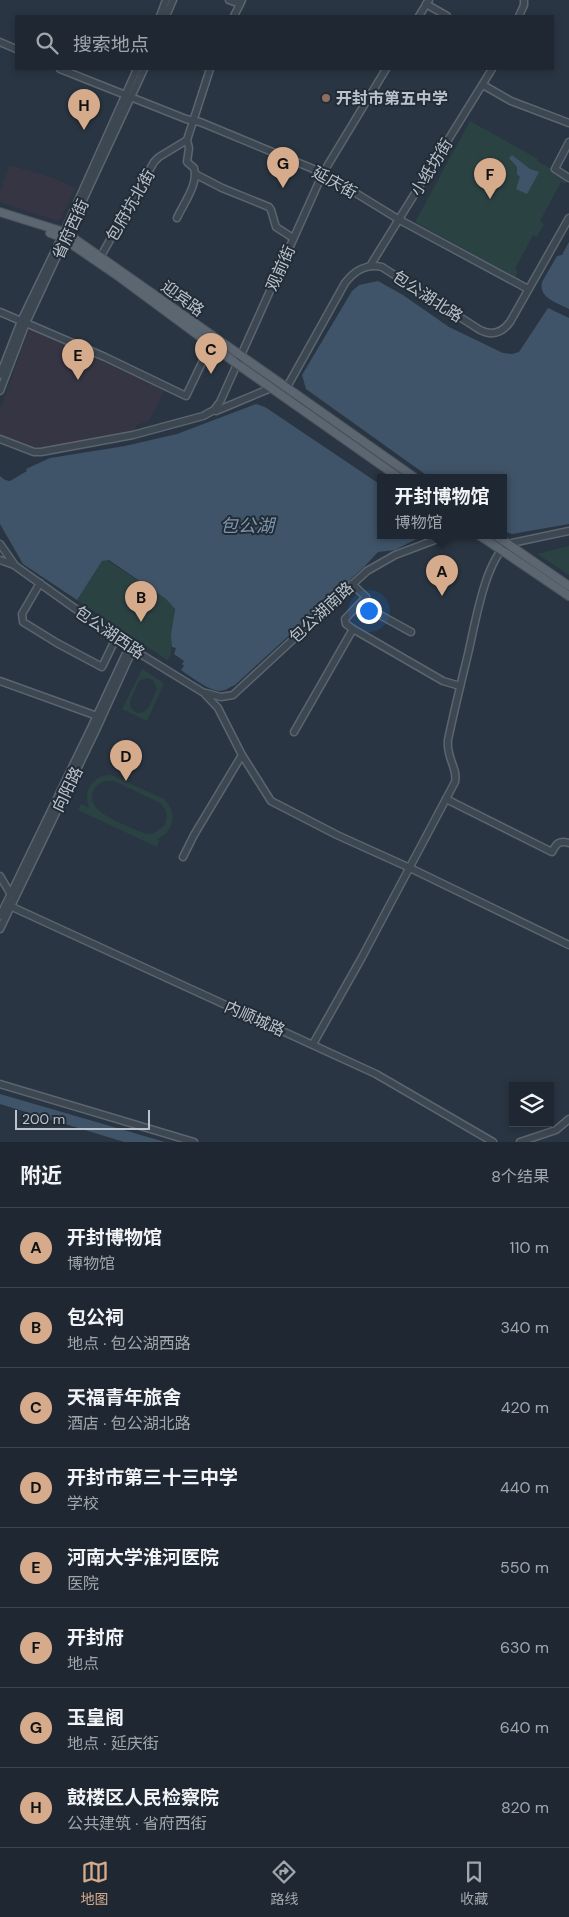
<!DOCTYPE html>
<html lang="zh">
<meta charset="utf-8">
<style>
body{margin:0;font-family:"DM Sans","Noto Sans SC",sans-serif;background:#2c343e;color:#f1f3f6}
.controls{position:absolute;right:15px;bottom:15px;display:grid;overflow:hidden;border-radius:0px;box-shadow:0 2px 8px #0003}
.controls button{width:45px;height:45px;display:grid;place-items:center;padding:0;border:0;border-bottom:1px solid #3c444d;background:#1f2832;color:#f1f3f6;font:25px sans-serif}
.scale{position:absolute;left:15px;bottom:12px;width:135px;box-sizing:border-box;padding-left:5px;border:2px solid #bac2cb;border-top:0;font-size:14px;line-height:18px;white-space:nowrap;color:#bac2cb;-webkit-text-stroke:4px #222c37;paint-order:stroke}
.you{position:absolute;left:368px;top:610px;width:18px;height:18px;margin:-12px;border:4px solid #fff;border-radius:50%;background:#1a73e8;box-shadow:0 0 0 8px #1a73e833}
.badge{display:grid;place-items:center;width:32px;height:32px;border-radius:50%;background:#d6ab8b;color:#111;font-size:16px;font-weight:700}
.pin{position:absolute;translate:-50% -41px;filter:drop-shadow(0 1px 2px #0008)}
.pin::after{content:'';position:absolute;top:26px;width:18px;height:15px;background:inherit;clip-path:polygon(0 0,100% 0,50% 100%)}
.popup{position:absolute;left:377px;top:474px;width:130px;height:65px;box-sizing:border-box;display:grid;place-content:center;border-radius:0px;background:#1f2832;filter:drop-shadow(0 1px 4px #0005);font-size:16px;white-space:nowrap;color:#a1a6ac}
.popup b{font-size:19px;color:#f1f3f6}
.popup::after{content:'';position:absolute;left:50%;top:100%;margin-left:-10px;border:10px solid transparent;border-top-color:#1f2832}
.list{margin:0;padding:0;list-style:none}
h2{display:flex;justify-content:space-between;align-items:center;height:65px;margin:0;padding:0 20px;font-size:21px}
h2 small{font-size:16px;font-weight:400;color:#a1a6ac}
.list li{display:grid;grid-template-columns:32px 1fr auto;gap:15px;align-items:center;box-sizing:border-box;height:80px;padding:0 20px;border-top:1px solid #3c444d}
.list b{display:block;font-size:19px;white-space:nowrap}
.list p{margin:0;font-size:16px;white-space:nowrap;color:#a1a6ac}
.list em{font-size:16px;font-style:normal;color:#a1a6ac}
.icon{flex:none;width:28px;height:28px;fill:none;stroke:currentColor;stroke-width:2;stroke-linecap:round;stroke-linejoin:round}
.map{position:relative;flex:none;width:569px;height:1142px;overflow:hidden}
.search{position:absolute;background:#1f2832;box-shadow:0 2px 8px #0003;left:15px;right:15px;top:15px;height:55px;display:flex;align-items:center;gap:12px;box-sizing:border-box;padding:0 18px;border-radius:0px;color:#a1a6ac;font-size:19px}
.sheet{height:705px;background:#1f2832}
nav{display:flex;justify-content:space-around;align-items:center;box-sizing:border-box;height:70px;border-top:1px solid #3c444d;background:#1f2832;font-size:14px;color:#a1a6ac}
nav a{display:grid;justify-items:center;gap:2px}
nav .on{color:#d6ab8b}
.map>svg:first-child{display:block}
</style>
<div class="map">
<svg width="569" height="1142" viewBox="0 0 569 1142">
<rect width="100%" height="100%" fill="#293542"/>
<g fill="#363543">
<path d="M9,165L54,178L76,188L61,218L57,221L0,202V193Z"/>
<path d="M33,328L127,370L165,389L149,421L136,425V430L39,448L0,435V410L28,332Z"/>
</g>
<g fill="#2b4243" fill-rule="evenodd">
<path d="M470,121L538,159L537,161L568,178L565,184L561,182L540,221L544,224L537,237L533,235L515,269L518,271L515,277L415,222Z"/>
<path d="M569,546V575L537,554Z"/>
<path d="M107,560L166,599L174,608L171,655L167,660L77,600L102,561Z"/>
<path d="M142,669L164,683L147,721L122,709ZM146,678L153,680L157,689C152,699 150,713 137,713L131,708L130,701L139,681Z"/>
<path d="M111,775L164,799C178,812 174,832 157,839L159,840L157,847L78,810L81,804L89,808C83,791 92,775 111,775ZM105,781H114L160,803C167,810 169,817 164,826L154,833L146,834C131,827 88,814 92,795C94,787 98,784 105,781Z"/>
</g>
<g fill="#405469">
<path d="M512,155L530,169L539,172L527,194L516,189L520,177L517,174V167L509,158Z"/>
<path d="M569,242V309C558,303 538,298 542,282L557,256L562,255Z"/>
<path d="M378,281L403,295L449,327L503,353L512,354L519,352L548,308L569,318V524L512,534L503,531V477H429L306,389L302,375L352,291L359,285Z"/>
<path d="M256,404L265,407L381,485V535H424L395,550L378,552L364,567L235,685C230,687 225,691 220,691C209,691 190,676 181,670L184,666L182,664L184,661L174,654L176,648L172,647L171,635L175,609L166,599L109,560L102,561L77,600L23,564L0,524V476L5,480L10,481L27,471L26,469L50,458L125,446L177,434Z"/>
<path d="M0,1094L165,1142H124L0,1104Z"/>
</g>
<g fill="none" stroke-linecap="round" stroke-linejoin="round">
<defs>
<g id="minor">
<path d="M229,0L240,4"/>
<path d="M426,4L447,16"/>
<path d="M160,16L166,0"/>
<path d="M166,16L173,0"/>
<path d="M234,16L242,0"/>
<path d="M419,16L429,0"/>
<path d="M519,16L524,5V0"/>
<path d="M0,42L16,49"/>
<path d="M60,69L186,119L200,122L323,173L398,219L528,289"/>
<path d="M483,85L511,101L569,123"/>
<path d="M569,142L555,169L569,178"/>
<path d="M195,174L222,188L269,207L271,210L276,227L293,238"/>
<path d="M177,218C183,204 199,184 194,168L187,162L189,148L187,140"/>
<path d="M101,256L154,162L159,157L187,140L210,69"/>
<path d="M370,266L492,69"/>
<path d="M0,312L21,321"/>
<path d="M26,323L105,357L186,396L211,344"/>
<path d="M0,375L21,321L64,232L137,69"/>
<path d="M287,387L345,283C354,271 367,263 382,267L480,330C492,336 502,333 510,322L569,218"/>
<path d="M0,391L26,323L144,69"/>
<path d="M216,411L271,388"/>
<path d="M0,439L34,452H41L133,435L203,416L214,410L220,402L323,173L386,69"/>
<path d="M0,544L14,564"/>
<path d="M0,560L14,565L129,647L204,693L218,708L242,755L271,801L337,835L410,868L569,945"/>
<path d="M40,583L22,614L23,622L57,643L102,667L116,638"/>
<path d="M360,604L411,632"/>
<path d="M353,629L443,681L460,686"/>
<path d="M0,681L97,716"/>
<path d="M206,693L221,697L233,695L367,571L395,555L448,535"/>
<path d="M294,732L353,629L346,624L345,619L366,597L352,584"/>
<path d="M446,799L552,852C556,844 559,840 569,843"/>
<path d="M183,857L194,835L242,755"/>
<path d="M0,876L10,893"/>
<path d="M10,906L376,1074L493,1142"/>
<path d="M0,916L91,728L129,647"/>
<path d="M0,929L96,730L133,649"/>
<path d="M313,1044L361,959L455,782C458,768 446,758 448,740C454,711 461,683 468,654C475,625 484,564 507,544L569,531"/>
<path d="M0,1084L194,1142"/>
<path d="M520,1142L556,1130L569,1119"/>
</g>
<g id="major">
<path d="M0,212L64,232L72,237L414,477"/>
<path d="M50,233L61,237L118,276L237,364L398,477"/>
<path d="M479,535L569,596"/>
<path d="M495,535L569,586"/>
</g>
</defs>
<use href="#minor" stroke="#5b656f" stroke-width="9"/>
<use href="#major" stroke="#47505b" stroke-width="10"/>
<use href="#minor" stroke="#3d4752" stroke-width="6"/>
<use href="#major" stroke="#5c6671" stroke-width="8"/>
</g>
<circle fill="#8d6e63" stroke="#222c37" stroke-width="2" cx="326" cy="98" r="5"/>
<g text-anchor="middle" stroke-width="4" stroke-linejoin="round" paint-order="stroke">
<g font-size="16" font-weight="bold" fill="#bac2cb" stroke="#222c37" text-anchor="start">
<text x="336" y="104">开封市第五中学</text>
</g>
<g font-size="16" fill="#bac2cb" stroke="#222c37">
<text transform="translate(431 167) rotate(-58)" y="6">小纸坊街</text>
<text transform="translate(335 182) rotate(29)" y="6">延庆街</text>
<text transform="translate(130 205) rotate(-60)" y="6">包府坑北街</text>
<text transform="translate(70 229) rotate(-65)" y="6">省府西街</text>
<text transform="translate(280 268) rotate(-66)" y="6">观前街</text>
<text transform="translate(428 296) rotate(33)" y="6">包公湖北路</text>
<text transform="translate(183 298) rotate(36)" y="6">迎宾路</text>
<text transform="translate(321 612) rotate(-43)" y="6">包公湖南路</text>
<text transform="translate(110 632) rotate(34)" y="6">包公湖西路</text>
<text transform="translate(67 789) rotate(-64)" y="6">向阳路</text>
<text transform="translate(255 1018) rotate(24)" y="6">内顺城路</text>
</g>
<g font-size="18" font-style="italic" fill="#7d95ab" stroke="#222c37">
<text x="247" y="532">包公湖</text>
</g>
</g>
</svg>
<div class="controls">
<button><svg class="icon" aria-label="layers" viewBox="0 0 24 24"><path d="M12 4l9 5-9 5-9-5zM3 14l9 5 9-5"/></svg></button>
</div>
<div class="scale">200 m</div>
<div class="you"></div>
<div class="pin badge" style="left:442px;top:596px">A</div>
<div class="popup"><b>开封博物馆</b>博物馆</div>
<div class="pin badge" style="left:141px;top:622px">B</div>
<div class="pin badge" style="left:211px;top:374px">C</div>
<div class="pin badge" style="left:126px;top:781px">D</div>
<div class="pin badge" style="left:78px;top:380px">E</div>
<div class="pin badge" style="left:490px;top:199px">F</div>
<div class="pin badge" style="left:283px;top:188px">G</div>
<div class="pin badge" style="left:84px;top:130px">H</div>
<div class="search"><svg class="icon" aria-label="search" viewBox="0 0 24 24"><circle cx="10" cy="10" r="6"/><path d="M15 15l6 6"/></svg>搜索地点</div>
</div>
<section class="sheet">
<h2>附近<small>8个结果</small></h2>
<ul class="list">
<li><span class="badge">A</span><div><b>开封博物馆</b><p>博物馆</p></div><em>110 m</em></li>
<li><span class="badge">B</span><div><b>包公祠</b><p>地点 · 包公湖西路</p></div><em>340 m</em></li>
<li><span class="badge">C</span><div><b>天福青年旅舍</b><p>酒店 · 包公湖北路</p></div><em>420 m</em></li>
<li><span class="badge">D</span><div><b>开封市第三十三中学</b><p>学校</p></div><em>440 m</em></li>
<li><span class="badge">E</span><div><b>河南大学淮河医院</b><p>医院</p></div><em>550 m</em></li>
<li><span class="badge">F</span><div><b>开封府</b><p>地点</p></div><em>630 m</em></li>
<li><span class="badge">G</span><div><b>玉皇阁</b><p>地点 · 延庆街</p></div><em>640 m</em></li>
<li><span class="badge">H</span><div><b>鼓楼区人民检察院</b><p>公共建筑 · 省府西街</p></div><em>820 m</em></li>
</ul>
</section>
<nav>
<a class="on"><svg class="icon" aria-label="map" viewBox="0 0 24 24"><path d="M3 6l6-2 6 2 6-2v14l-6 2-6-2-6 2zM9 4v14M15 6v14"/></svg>地图</a>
<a><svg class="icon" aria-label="directions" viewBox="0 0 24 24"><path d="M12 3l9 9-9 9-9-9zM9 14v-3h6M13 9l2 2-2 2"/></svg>路线</a>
<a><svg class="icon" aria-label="saved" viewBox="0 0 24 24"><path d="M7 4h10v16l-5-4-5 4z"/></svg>收藏</a>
</nav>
